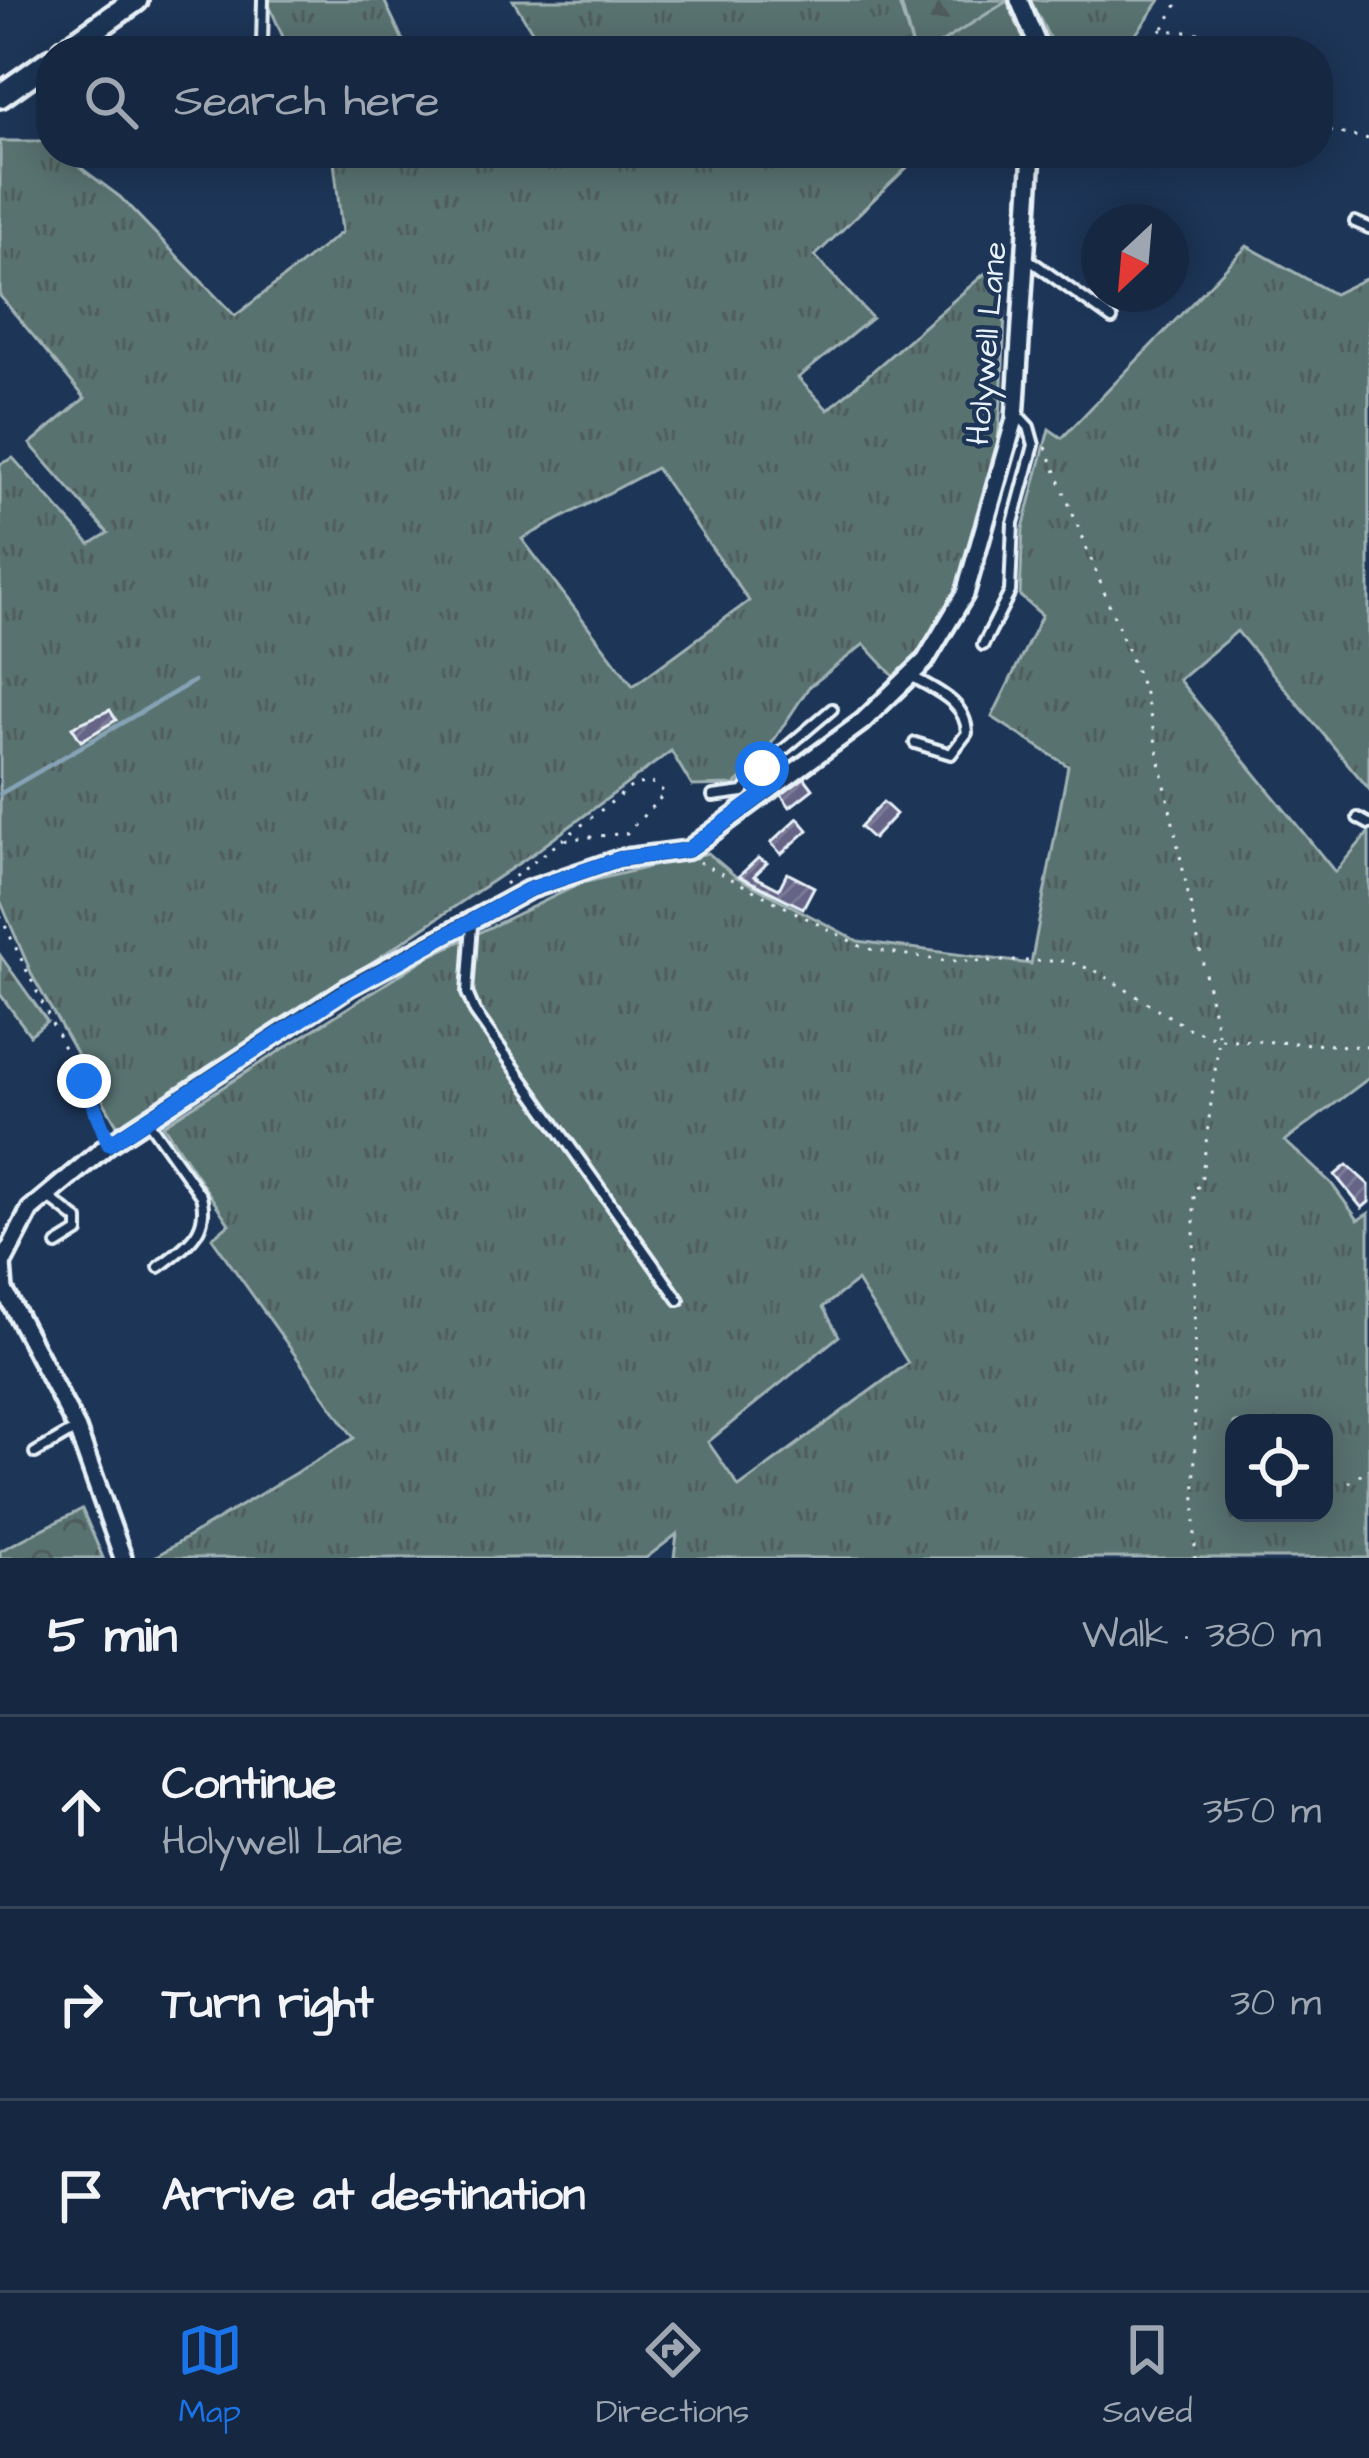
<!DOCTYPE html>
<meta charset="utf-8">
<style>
body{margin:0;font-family:"Architects Daughter",sans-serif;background:#23344c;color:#f1f3f6}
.controls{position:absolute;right:36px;bottom:36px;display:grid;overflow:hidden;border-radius:24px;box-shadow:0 6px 30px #0003}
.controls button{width:108px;height:108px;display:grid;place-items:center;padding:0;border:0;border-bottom:3px solid #35445a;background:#162841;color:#f1f3f6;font:60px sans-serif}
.compass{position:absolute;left:1081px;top:204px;width:108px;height:108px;border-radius:50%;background:#162841;box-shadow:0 6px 30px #0003;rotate:206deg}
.stop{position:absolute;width:36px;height:36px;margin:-27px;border:9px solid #1a73e8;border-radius:50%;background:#fff}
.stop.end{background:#1a73e8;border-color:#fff;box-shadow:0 3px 12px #0008}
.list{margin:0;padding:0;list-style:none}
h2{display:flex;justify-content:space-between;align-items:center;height:156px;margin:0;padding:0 48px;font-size:51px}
h2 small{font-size:39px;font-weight:400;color:#9ea6b1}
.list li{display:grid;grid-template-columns:78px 1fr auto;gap:36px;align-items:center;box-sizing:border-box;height:192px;padding:0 48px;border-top:3px solid #35445a}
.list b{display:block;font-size:45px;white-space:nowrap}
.list p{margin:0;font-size:39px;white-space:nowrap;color:#9ea6b1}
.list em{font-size:39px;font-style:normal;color:#9ea6b1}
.icon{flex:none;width:66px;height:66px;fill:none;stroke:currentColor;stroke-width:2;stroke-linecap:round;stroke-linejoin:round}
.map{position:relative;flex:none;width:1369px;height:1558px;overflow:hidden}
.search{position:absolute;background:#162841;box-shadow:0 6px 30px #0003;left:36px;right:36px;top:36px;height:132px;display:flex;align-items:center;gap:30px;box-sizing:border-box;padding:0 42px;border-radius:48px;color:#9ea6b1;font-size:45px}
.sheet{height:732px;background:#162841}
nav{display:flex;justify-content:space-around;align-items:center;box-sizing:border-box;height:168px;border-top:3px solid #35445a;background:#162841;font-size:33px;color:#9ea6b1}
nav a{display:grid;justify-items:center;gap:6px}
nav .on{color:#1a73e8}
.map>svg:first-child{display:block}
</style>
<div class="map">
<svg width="1369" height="1558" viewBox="0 0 1369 1558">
<defs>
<pattern id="grass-tufts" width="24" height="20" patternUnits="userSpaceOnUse" patternTransform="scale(3)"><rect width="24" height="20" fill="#59726f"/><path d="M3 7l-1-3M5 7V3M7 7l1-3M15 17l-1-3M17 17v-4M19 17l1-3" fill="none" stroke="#4f5b5b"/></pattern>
<pattern id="forest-firs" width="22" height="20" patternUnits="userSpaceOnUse" patternTransform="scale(3)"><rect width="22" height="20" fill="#59726f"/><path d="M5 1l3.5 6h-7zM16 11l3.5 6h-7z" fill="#4f5b5b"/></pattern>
<pattern id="park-crowns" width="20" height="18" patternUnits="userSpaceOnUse" patternTransform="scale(3)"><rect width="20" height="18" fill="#59726f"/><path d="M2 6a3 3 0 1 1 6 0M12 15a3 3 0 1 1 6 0" fill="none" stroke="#4f5b5b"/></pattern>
<pattern id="building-hatch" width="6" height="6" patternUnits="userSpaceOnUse" patternTransform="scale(3)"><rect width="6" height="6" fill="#656486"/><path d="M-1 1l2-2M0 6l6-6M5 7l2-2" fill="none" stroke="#7b7b98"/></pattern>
</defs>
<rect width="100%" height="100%" fill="#1d3557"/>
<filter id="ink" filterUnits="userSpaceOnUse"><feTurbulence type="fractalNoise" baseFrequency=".00833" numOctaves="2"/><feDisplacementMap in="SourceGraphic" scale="24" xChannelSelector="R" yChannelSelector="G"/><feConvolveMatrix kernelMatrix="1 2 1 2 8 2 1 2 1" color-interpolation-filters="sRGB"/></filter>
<g filter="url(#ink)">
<g fill="url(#grass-tufts)" stroke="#a0b2b4" stroke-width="3" fill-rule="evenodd">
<path d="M267,0H384L408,51H289Z"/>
<path d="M513,0H898L914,51H503L532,31Z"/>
<path d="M1030,0H1160L1124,51L1050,39Z"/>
<path d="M1007,1L1029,51H928Z"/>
<path d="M0,141H45L51,153H61L120,197L235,316L342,232L333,153H922L815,256L872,318L798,378L828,410L991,268L1006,282C1002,374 1004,486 968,573C951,613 925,647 898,681L864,644L809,687L758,764L735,785L692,786L671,751L534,853L121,1132L33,977L0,900V464L13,458L90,544L108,533L30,444L85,398L0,296ZM656,468L749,601L633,686L522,539Z"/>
<path d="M1247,246L1334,294L1369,277V789L1237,631L1179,680L1335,872L1369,832V1078L1285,1141L1331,1183L1358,1220L1369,1213V1558H674L677,1534L646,1558H153L354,1438L212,1238L229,1224L163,1125L426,958L582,883L708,853L735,876L858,941L1031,964L1068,766L992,717L1042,615L1020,596L1023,528L1049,429L1062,438ZM857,1281L908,1363L739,1487L708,1442L839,1336L823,1307ZM1234,1423H1324V1513H1234Z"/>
</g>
<g fill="url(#forest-firs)" stroke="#a0b2b4" stroke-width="3">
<path d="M900,0H1006L1007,1L928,51H914Z"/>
<path d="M0,955L47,1021L30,1035L0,994Z"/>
</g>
<path fill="url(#park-crowns)" stroke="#a0b2b4" stroke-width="3" d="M82,1509L103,1558H0V1551Z"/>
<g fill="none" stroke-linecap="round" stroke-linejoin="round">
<path stroke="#86a3b6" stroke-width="4.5" d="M0,794L194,681"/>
</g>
<g fill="url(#building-hatch)" stroke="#e8f1f8" stroke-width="3">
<path d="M110,710L116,720L81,741L72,727Z"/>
<path d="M804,777L813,789L790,807L781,795Z"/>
<path d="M883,802L896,814L873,839L860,827Z"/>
<path d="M798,818L808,830L781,854L771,843Z"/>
<path d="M758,858L767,863L754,876L779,889L787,873L814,887L803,908L739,876Z"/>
<path d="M1347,1165L1369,1185V1202L1362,1208L1335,1175Z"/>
</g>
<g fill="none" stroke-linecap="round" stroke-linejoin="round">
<defs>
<g id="lane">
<path d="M251,51L262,44L263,0"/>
<path d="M1355,222L1369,228"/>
<path d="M1024,256L1112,319"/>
<path d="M983,645L1010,592L1013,523L1034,445L1029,427L1016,413"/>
<path d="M913,677C937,691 966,702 967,733L951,754L915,743"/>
<path d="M713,796L743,792L762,768L832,709"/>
<path d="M1358,818L1369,824"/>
<path d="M472,924L467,993L475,1012L679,1300"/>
<path d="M148,1121L201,1196C211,1232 184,1247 159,1267"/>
<path d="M47,1196L78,1220V1232L57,1245"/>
<path d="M35,1453L76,1429"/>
</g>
<g id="street">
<path d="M1019,0L1040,51"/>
<path d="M123,1558L77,1429L4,1290L2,1264L30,1210L109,1144L349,987L528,890L619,859L688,850L862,722L925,661L965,594L1015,419L1032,153"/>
</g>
<g id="secondary">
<path d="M64,51L136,0"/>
<path d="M0,96L51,60"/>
</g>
</defs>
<use href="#lane" stroke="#e8f1f8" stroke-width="16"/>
<use href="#street" stroke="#e8f1f8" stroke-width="24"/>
<use href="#secondary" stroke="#e8f1f8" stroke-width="30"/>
<g stroke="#e8f1f8" stroke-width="3" stroke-dasharray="3 9" stroke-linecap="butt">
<path d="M1163,28L1180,0"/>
<path d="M1147,51L1162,30L1272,39"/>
<path d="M1318,129L1369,139"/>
<path d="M1046,447L1146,696L1219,1039L1201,1183L1194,1191L1195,1558"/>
<path d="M699,862L864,948L945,961H1066L1096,971L1188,1028L1219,1039L1369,1047"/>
<path d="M505,884L635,784L654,783L665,793L627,833L562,840"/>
<path d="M0,915L103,1129"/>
<path d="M1349,1483L1369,1469"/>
</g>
<use href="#lane" stroke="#1d3557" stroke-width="8"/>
<use href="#street" stroke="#1d3557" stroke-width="15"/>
<use href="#secondary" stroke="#1d3557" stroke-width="21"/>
</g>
</g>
<g fill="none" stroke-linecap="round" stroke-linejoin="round" filter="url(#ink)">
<path stroke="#1a73e8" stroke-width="15" d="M84,1081L109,1144L350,988L528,890L619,859L688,850L777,784L754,781L762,768"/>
</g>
<g text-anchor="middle" stroke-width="9" stroke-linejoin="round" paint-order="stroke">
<g font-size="33" fill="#e8f1f8" stroke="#1d3557">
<text transform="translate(985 343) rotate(-85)" y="12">Holywell Lane</text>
</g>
</g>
</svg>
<div class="controls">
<button><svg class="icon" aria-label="locate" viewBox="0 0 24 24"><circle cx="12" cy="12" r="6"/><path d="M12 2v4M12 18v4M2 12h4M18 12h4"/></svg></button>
</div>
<svg class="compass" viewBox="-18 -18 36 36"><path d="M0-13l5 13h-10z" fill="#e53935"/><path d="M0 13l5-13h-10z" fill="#9ea6b1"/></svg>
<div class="stop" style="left:762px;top:768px"></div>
<div class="stop end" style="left:84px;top:1081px"></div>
<div class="search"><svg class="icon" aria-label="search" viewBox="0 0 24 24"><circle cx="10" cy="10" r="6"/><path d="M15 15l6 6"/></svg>Search here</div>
</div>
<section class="sheet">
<h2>5 min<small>Walk · 380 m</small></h2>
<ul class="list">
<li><svg class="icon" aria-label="ahead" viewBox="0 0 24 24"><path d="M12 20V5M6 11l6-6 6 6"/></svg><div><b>Continue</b><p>Holywell Lane</p></div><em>350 m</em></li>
<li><svg class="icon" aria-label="right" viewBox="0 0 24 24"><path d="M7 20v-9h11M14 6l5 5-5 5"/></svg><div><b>Turn right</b></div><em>30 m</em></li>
<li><svg class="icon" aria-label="arrive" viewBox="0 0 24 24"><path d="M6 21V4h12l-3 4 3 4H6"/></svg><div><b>Arrive at destination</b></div></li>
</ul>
</section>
<nav>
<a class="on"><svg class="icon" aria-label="map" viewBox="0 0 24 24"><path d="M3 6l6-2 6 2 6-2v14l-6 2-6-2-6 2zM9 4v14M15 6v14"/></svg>Map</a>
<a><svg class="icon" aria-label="directions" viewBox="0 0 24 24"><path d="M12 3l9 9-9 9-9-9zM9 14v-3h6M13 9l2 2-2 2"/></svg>Directions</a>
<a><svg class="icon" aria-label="saved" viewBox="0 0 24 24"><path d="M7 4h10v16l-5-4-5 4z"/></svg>Saved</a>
</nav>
